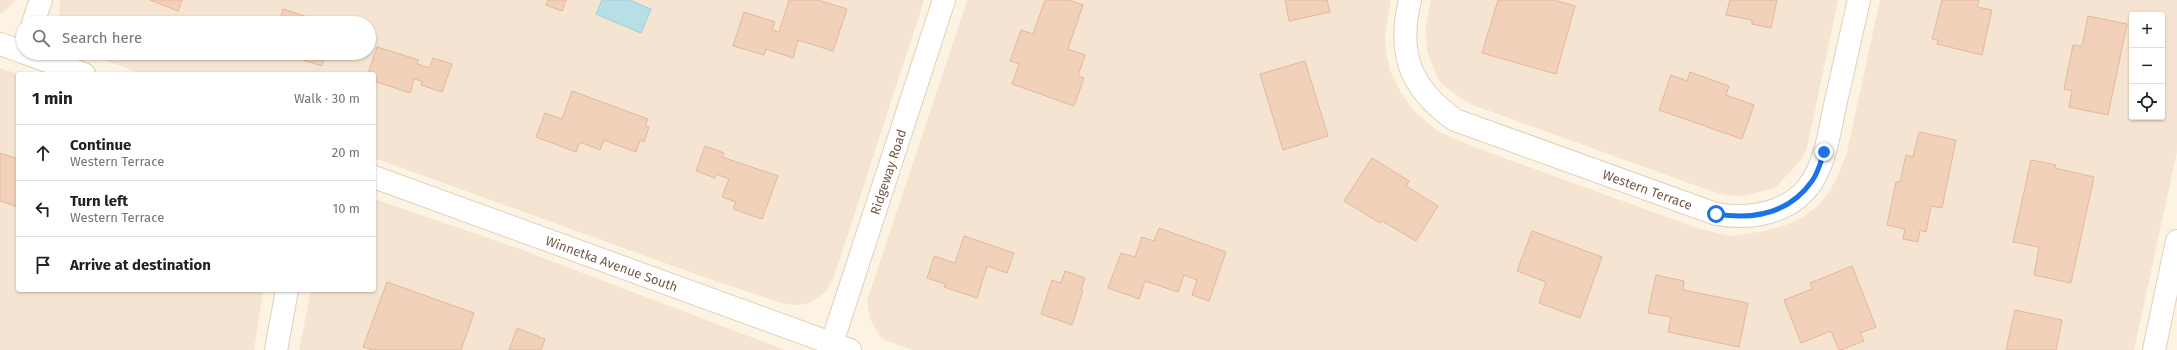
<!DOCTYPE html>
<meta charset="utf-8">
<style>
body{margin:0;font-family:"Fira Sans",sans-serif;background:#f6f6f6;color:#202124}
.controls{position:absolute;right:12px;top:12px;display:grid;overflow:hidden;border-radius:4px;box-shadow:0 1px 3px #0004}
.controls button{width:36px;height:36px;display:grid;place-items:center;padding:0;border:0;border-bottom:1px solid #e0e0e0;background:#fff;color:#202124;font:20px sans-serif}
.stop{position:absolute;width:12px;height:12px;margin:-9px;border:3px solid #1a73e8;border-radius:50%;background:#fff}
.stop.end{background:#1a73e8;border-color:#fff;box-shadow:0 1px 4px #0008}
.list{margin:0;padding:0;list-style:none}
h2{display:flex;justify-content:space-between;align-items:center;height:52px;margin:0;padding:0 16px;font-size:17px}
h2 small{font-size:13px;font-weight:400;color:#757577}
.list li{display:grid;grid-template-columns:26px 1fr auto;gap:12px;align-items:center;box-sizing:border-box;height:56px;padding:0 16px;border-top:1px solid #e0e0e0}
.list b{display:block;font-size:15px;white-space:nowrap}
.list p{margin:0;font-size:13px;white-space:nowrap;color:#757577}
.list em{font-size:13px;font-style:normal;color:#757577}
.icon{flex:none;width:22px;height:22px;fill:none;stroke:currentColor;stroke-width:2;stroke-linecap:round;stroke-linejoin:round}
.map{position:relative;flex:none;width:2177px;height:350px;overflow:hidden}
.search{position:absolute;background:#fff;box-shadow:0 1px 3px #0004;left:16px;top:16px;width:360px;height:44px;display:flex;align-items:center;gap:10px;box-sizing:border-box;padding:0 14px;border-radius:22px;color:#757577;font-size:15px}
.panel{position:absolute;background:#fff;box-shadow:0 1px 3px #0004;left:16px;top:72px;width:360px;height:220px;border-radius:4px}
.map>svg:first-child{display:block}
</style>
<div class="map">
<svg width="2177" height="350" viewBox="0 0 2177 350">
<rect width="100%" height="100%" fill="#fcf3e2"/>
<g fill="#f4e4d1" fill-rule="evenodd">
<path d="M0,0H16L5,11L0,13Z"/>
<path d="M60,0H924L835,274L827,290L819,297L807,304L794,305L782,303L715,281L374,158V74H143L85,53H369V23H59Z"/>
<path d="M967,0H1391L1385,34L1386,52L1390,71L1401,93L1414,111L1439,132L1482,150L1700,229L1731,236L1766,231L1789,224L1803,217L1818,206L1829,192L1838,176L1847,152L1880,0H2177V151L2134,350H912L885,340L879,335L870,319L867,301ZM2132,15H2162V117H2132Z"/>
<path d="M1431,0H1838L1807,148L1801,160L1775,188L1743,196L1725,195L1708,190L1470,104L1456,95L1442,84L1436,75L1427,51L1426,26Z"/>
<path d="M0,68L18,74V290H263L254,350H0Z"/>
<path d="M374,199L517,248L785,350H299L311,290H374Z"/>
</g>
<path fill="#b7dfe6" stroke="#9dced8" d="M602,0H629L651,9L641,33L596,14Z"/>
<g fill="#f2d1ba" stroke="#e5b79a">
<path d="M150,0H182L178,11Z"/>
<path d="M548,0H566L562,11L546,5Z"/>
<path d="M789,0H818L847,9L833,51L798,40L793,58L766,49L764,55L733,46L744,12L775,22L772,30L779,32Z"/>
<path d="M1045,0H1069L1083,5L1068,49L1085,55L1078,76L1084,78L1074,106L1012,84L1019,64L1010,61L1021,30L1033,34Z"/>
<path d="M1285,0H1327L1330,12L1289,21Z"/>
<path d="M1498,0H1554L1575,6L1556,74L1482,53Z"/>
<path d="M1730,0H1777L1771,28L1752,24V20L1726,15Z"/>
<path d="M1942,0H1979L1977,7L1992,10L1982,55L1937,44L1938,40L1932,39Z"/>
<path d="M283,9L326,23H279Z"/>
<path d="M2088,16L2127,24L2108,115L2069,107L2072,91L2064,89L2073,45L2082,46Z"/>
<path d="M377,47L419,60L417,64L430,68L433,58L452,64L442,92L421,85L422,81L414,79L410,93L374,81V74H368Z"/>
<path d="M281,53H326L322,66Z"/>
<path d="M1305,61L1328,136L1283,150L1260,74Z"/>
<path d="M1690,72L1729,86L1726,95L1754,105L1742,139L1659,110L1671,75L1687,81Z"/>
<path d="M572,91L648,119L645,126L649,127L644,142L640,140L636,152L604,140L600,150L580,142L576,152L536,137L545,113L562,119Z"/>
<path d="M1919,132L1956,140L1942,208L1931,206L1926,232L1920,230L1918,242L1903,239L1905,229L1887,225L1896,182H1900L1906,155L1913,157Z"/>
<path d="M705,146L724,153L722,157L778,176L762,219L733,209L736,202L722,197L729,179L716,174L715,178L696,171Z"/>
<path d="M0,153L18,159V207L0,201Z"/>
<path d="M1372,158L1409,181L1406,186L1438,206L1416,241L1382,221L1380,223L1344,201Z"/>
<path d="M2031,160L2056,165L2055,168L2094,177L2071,283L2034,275L2039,247L2013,242Z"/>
<path d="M1159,228L1226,252L1209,301L1192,295L1197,280L1184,275L1178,292L1145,281L1139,299L1108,288L1121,253L1135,257L1142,237L1154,241Z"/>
<path d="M1532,231L1602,257L1580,318L1539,303L1546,282L1517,271Z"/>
<path d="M964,236L1014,253L1007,273L987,266L977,298L944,287L945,284L927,278L934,256L955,263Z"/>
<path d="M1852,266L1876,327L1860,333L1864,341L1841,350H1839L1831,331L1801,343L1784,300L1812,289L1810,283Z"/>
<path d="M1065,271L1085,278L1081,290H1083L1072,325L1041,314L1052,280L1061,283Z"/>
<path d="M1656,275L1684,281L1683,290L1748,303L1739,347L1668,332L1671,317L1648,313Z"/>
<path d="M387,282L474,313L461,350H373L363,347Z"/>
<path d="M2015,310L2062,320L2056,350H2006Z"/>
<path d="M517,328L545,339L541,350H509Z"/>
</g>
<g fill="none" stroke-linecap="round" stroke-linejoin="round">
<defs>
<g id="minor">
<path id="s1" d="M1410,0C1397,54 1410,88 1455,120L1716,214C1752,220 1793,213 1813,180C1827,157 1830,127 1836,101C1844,67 1851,34 1859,0"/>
<path d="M33,23L41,0"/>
<path id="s2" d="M832,343L944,0"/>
<path d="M2154,350L2177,241"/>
</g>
<g id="tertiary">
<path d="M0,44L23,52"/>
<path d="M25,53L84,74"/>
<path id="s3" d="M374,177L850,350"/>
<path d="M276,350L287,290"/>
</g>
</defs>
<use href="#minor" stroke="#e1cfbe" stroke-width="24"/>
<use href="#tertiary" stroke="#e1cfbe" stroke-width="24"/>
<use href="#minor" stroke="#fff" stroke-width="22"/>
<use href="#tertiary" stroke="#fff" stroke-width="22"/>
</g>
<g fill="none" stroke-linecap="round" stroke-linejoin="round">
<path stroke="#1a73e8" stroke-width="5" d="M1716,214C1754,220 1789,214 1812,181C1818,173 1821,161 1824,152"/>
</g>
<g text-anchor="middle" stroke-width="3.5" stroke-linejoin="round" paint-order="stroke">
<g font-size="13" fill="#755948" stroke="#fff7e9">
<text dy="5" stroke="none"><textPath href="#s2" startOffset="180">Ridgeway Road</textPath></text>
<text dy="5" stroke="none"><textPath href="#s1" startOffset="343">Western Terrace</textPath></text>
<text dy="5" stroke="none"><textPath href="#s3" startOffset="253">Winnetka Avenue South</textPath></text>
</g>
</g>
</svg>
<div class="controls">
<button>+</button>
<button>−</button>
<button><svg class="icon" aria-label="locate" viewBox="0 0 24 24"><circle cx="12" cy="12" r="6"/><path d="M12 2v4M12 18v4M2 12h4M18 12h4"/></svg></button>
</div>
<div class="stop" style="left:1716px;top:214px"></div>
<div class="stop end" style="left:1824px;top:152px"></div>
<div class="search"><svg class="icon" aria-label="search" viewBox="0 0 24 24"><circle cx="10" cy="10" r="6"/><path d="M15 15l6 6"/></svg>Search here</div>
<section class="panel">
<h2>1 min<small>Walk · 30 m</small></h2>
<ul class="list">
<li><svg class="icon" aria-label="ahead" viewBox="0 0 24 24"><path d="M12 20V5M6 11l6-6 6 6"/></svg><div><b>Continue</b><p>Western Terrace</p></div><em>20 m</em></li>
<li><svg class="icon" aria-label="left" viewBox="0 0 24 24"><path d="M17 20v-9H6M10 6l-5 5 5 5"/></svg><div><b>Turn left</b><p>Western Terrace</p></div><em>10 m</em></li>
<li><svg class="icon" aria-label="arrive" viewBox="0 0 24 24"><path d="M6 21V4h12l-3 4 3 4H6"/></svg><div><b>Arrive at destination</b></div></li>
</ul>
</section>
</div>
